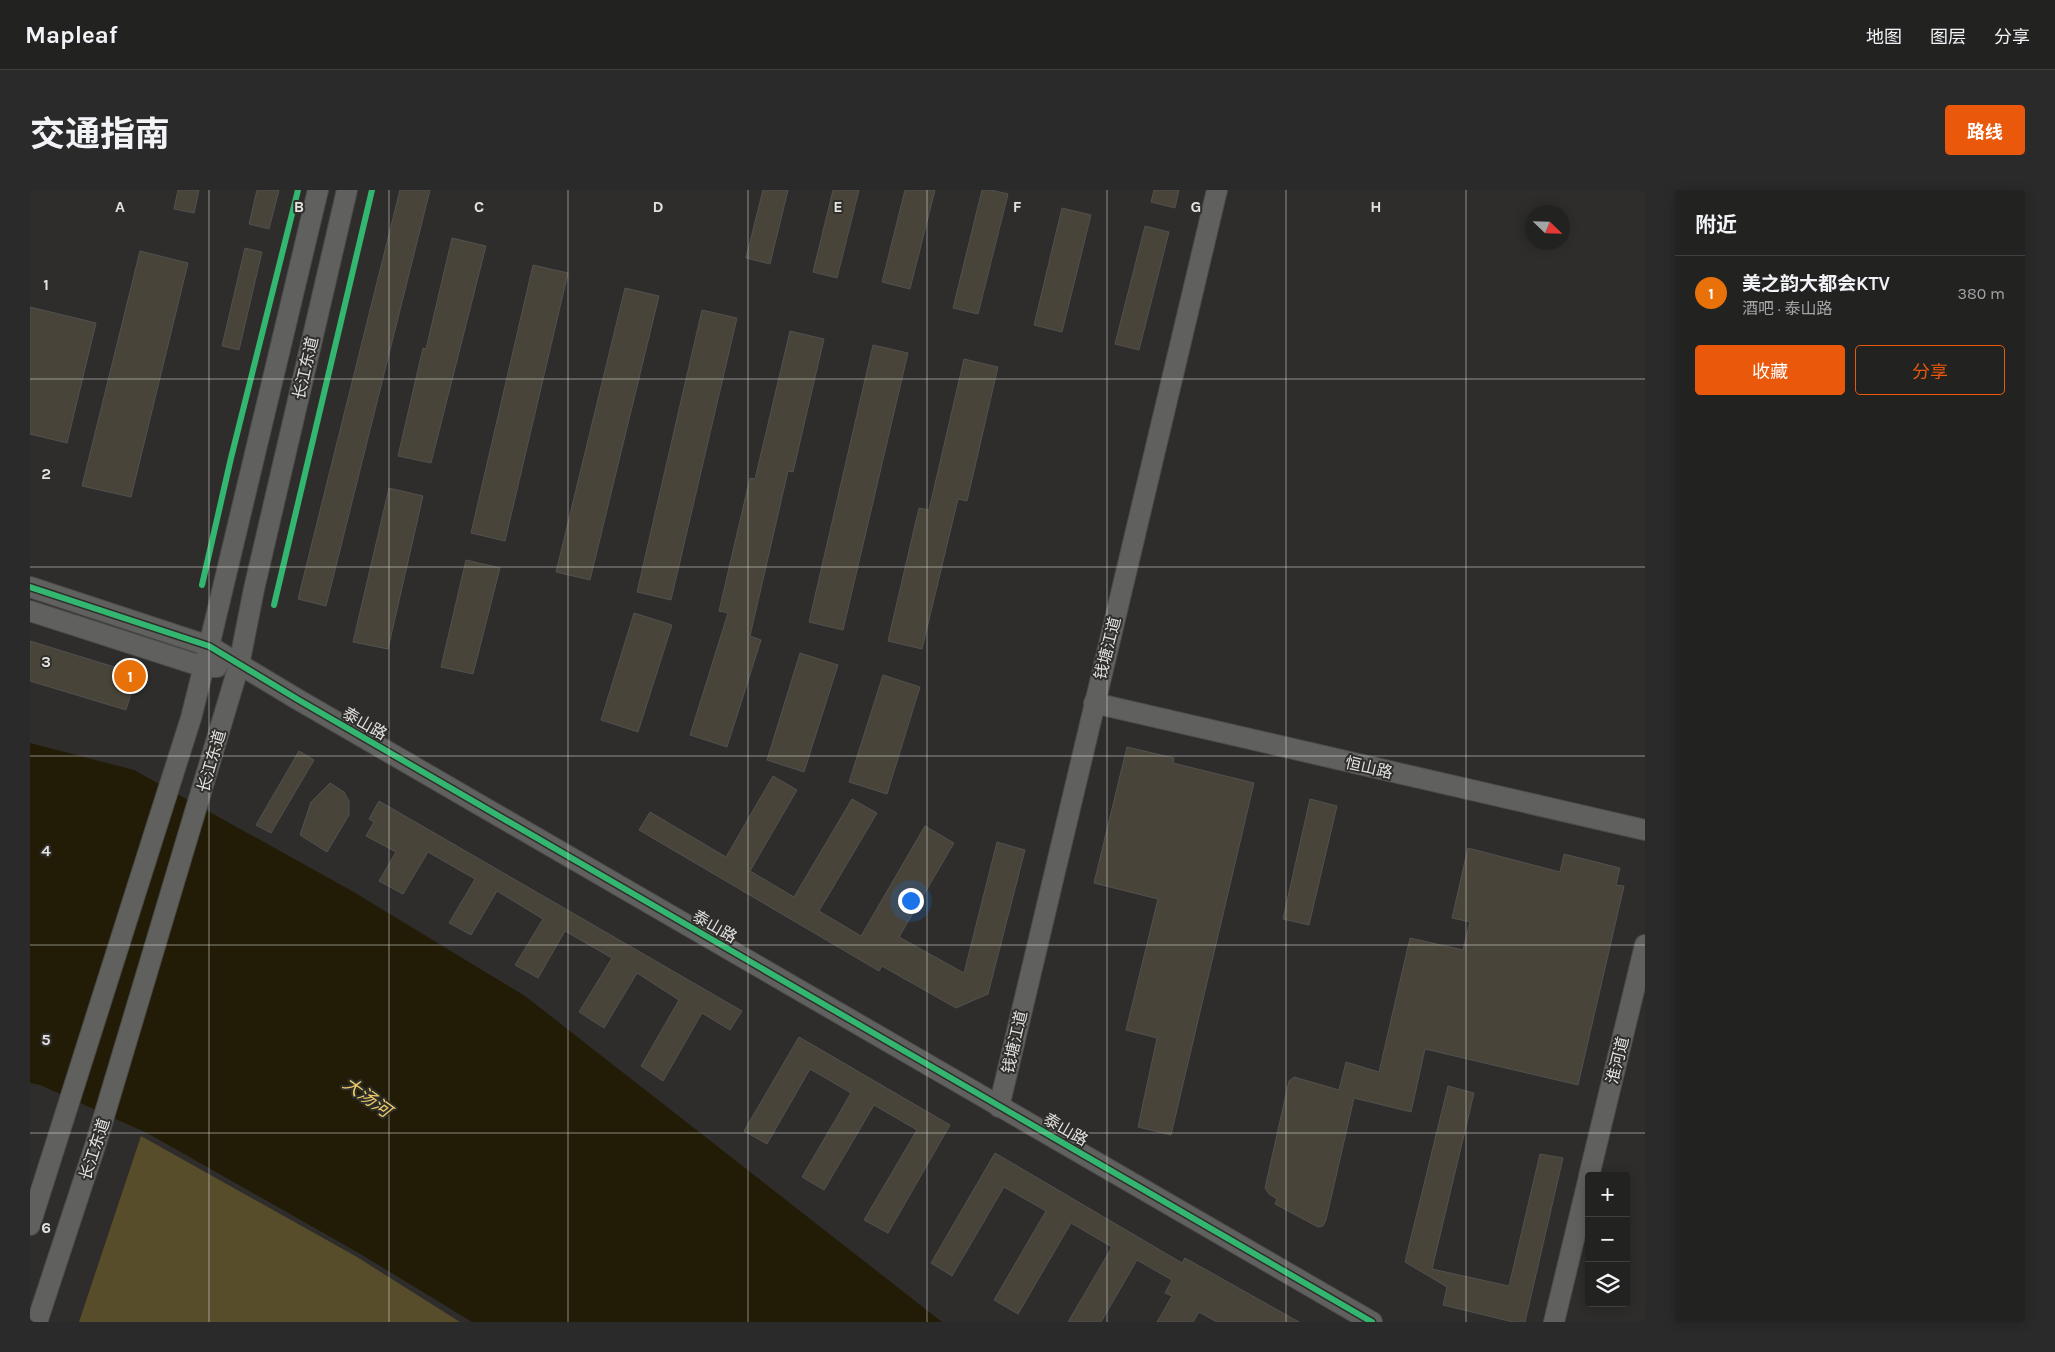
<!DOCTYPE html>
<html lang="zh">
<meta charset="utf-8">
<style>
body{margin:0;font-family:Karla,"Noto Sans SC",sans-serif;background:#2a2a2a;color:#f1f3f6}
.controls{position:absolute;right:15px;bottom:15px;display:grid;overflow:hidden;border-radius:5px;box-shadow:0 2px 12px #0003}
.controls button{width:45px;height:45px;display:grid;place-items:center;padding:0;border:0;border-bottom:1px solid #3f3f3f;background:#222221;color:#f1f3f6;font:25px sans-serif}
.compass{position:absolute;left:1495px;top:15px;width:45px;height:45px;border-radius:50%;background:#222221;box-shadow:0 2px 12px #0003;rotate:113deg}
.you{position:absolute;left:880px;top:710px;width:18px;height:18px;margin:-12px;border:4px solid #fff;border-radius:50%;background:#1a73e8;box-shadow:0 0 0 8px #1a73e833}
.badge{display:grid;place-items:center;width:32px;height:32px;border-radius:50%;background:#ea580c;color:#fff;font-size:16px;font-weight:700}
.pin{position:absolute;translate:-50% -50%;border:2px solid #fff;box-shadow:0 1px 5px #0006}
.list{margin:0;padding:0;list-style:none}
h2{display:flex;justify-content:space-between;align-items:center;height:65px;margin:0;padding:0 20px;font-size:21px}
h2 small{font-size:16px;font-weight:400;color:#a2a4a5}
.list li{display:grid;grid-template-columns:32px 1fr auto;gap:15px;align-items:center;box-sizing:border-box;height:75px;padding:0 20px;border-top:1px solid #3f3f3f}
.list b{display:block;font-size:19px;white-space:nowrap}
.list p{margin:0;font-size:16px;white-space:nowrap;color:#a2a4a5}
.list em{font-size:16px;font-style:normal;color:#a2a4a5}
.actions{display:flex;gap:10px;padding:15px 20px}
.actions a{flex:1;padding:11px 0;border:1px solid #ea580c;border-radius:5px;text-align:center;font-size:18px;color:#ea580c}
.actions .main{background:#ea580c;color:#fff}
.icon{flex:none;width:28px;height:28px;fill:none;stroke:currentColor;stroke-width:2;stroke-linecap:round;stroke-linejoin:round}
.map{position:relative;flex:none;width:1615px;height:1132px;overflow:hidden;border-radius:5px}
header{display:flex;align-items:center;gap:30px;box-sizing:border-box;height:70px;padding:0 25px;background:#222221;border-bottom:1px solid #3f3f3f}
header strong{font-size:24px}
nav{display:flex;gap:28px;margin-inline-start:auto;font-size:18px}
.intro{display:flex;align-items:center;justify-content:space-between;box-sizing:border-box;height:120px;padding:0 30px}
h1{margin:0;font-size:35px}
.button{padding:12px 22px;border-radius:5px;background:#ea580c;color:#fff;font-size:18px;font-weight:700}
main{display:flex;gap:30px;padding:0 30px}
aside{flex:1;background:#222221;border-radius:5px;box-shadow:0 2px 12px #0003}
.map>svg:first-child{display:block}
</style>
<header>
<strong>Mapleaf</strong>
<nav><a>地图</a><a>图层</a><a>分享</a></nav>
</header>
<div class="intro"><h1>交通指南</h1><a class="button">路线</a></div>
<main>
<div class="map">
<svg width="1615" height="1132" viewBox="0 0 1615 1132">
<rect width="100%" height="100%" fill="#2e2d2c"/>
<path fill="#584d2b" d="M111,946L327,1067L430,1132H49Z"/>
<path fill="#221c07" d="M0,553L104,580L322,701L495,806L912,1132H442L327,1062L119,944L10,895L0,893Z"/>
<g fill="#484439" stroke="#525150">
<path d="M148,0H169L164,23L144,19Z"/>
<path d="M227,0H249L239,39L219,34Z"/>
<path d="M370,0H400L296,416L268,409Z"/>
<path d="M733,0H758L740,74L716,68Z"/>
<path d="M803,0H829L807,88L783,82Z"/>
<path d="M875,0H905L880,99L852,92Z"/>
<path d="M952,0H961L978,4L948,124L923,118Z"/>
<path d="M1124,0H1149L1145,18L1121,12Z"/>
<path d="M1032,18L1061,25L1032,142L1004,135Z"/>
<path d="M1115,36L1139,42L1109,160L1085,154Z"/>
<path d="M422,48L456,56L401,273L368,266L393,158L396,159Z"/>
<path d="M215,58L232,62L209,160L192,156Z"/>
<path d="M110,61L158,73L101,307L52,296Z"/>
<path d="M503,75L538,83L475,351L441,343Z"/>
<path d="M595,98L629,106L560,390L526,382Z"/>
<path d="M0,117L66,133L37,253L0,244Z"/>
<path d="M672,120L707,128L641,410L607,402Z"/>
<path d="M760,141L794,149L763,282L758,281L720,446L731,450L697,557L660,545L698,423L689,421L720,288L725,289Z"/>
<path d="M843,155L878,163L813,440L779,432Z"/>
<path d="M934,169L968,177L937,311L928,309L892,459L858,451L889,318L899,320Z"/>
<path d="M359,298L393,306L358,459L323,452Z"/>
<path d="M436,370L470,378L443,484L411,477Z"/>
<path d="M604,423L642,435L608,542L571,530Z"/>
<path d="M0,451L107,484L96,520L0,491Z"/>
<path d="M770,463L808,475L774,582L737,570Z"/>
<path d="M853,485L890,497L857,604L819,592Z"/>
<path d="M1097,557L1144,568L1143,573L1224,593L1141,945L1108,937L1127,848L1096,840L1128,709L1064,693Z"/>
<path d="M269,561L284,570L241,643L226,635Z"/>
<path d="M743,586L767,600L720,681L764,707L822,609L847,623L789,721L831,746L895,636L924,653L869,747L934,783L967,652L995,660L958,804L926,818L852,776L849,781L609,640L620,622L696,667Z"/>
<path d="M300,593L314,602L319,611V625L297,662L270,645L281,612Z"/>
<path d="M1280,609L1307,616L1279,735L1253,729Z"/>
<path d="M349,611L712,821L700,840L672,823L633,891L611,876L649,810L607,783L574,838L549,822L582,768L535,741L508,788L485,775L513,729L467,701L441,745L419,733L445,689L398,662L373,704L349,691L366,662L336,646L344,632L339,629Z"/>
<path d="M1438,658L1530,682L1534,664L1590,678L1586,695L1594,696L1548,895L1395,859L1381,922L1324,908L1296,1030L1293,1036L1288,1037L1245,1014L1247,1009L1239,1004L1235,998L1259,891L1264,887L1309,900L1316,872L1349,882L1380,748L1433,760L1440,732L1422,728Z"/>
<path d="M769,847L920,935L858,1043L834,1030L887,940L844,915L794,1000L772,987L821,903L780,879L737,954L714,941Z"/>
<path d="M1418,896L1444,903L1402,1079L1479,1096L1510,964L1533,968L1495,1132H1483L1413,1115L1417,1097L1375,1072Z"/>
<path d="M965,963L1152,1073L1155,1068L1269,1132H1187L1169,1122L1163,1132H1127L1142,1106L1135,1103L1142,1090L1107,1070L1071,1132H1038L1082,1057L1041,1033L988,1124L964,1110L1016,1021L974,997L922,1086L901,1073Z"/>
</g>
<g fill="none" stroke-linecap="round" stroke-linejoin="round">
<defs>
<g id="secondary">
<path d="M0,397L179,456L267,509L1342,1132"/>
<path d="M0,421L174,477H187"/>
<path d="M1064,513L1615,640"/>
<path d="M969,917L1187,0"/>
<path d="M1559,986L1615,755"/>
<path d="M0,1035L161,528L179,456L288,0"/>
<path d="M7,1132L66,953L209,475L224,399L317,0"/>
<path d="M1524,1132L1559,987"/>
</g>
</defs>
<use href="#secondary" stroke="#4b4b49" stroke-width="22"/>
<use href="#secondary" stroke="#60605f" stroke-width="20"/>
<defs>
<g id="cycleway">
<path d="M172,395L201,268L268,0"/>
<path d="M0,397L179,456L267,509L1342,1132"/>
<path d="M244,415L342,0"/>
</g>
</defs>
<use href="#cycleway" stroke="#2f2e2b" stroke-width="9"/>
<use href="#cycleway" stroke="#33b770" stroke-width="6"/>
</g>
<path fill="none" stroke="#e2e2e0" stroke-width="1" stroke-opacity="0.55" d="M179,0V1132M359,0V1132M538,0V1132M718,0V1132M897,0V1132M1077,0V1132M1256,0V1132M1436,0V1132M0,189H1615M0,377H1615M0,566H1615M0,755H1615M0,943H1615"/>
<g text-anchor="middle" stroke-width="4" stroke-linejoin="round" paint-order="stroke">
<g font-size="16" fill="#e2e2e0" stroke="#2f2e2b">
<text transform="translate(275 178) rotate(-77)" y="6">长江东道</text>
<text transform="translate(1077 458) rotate(-76)" y="6">钱塘江道</text>
<text transform="translate(335 533) rotate(30)" y="6">泰山路</text>
<text transform="translate(181 571) rotate(-74)" y="6">长江东道</text>
<text transform="translate(1339 577) rotate(13)" y="6">恒山路</text>
<text transform="translate(685 736) rotate(30)" y="6">泰山路</text>
<text transform="translate(984 852) rotate(-77)" y="6">钱塘江道</text>
<text transform="translate(1587 870) rotate(-76)" y="6">淮河道</text>
<text transform="translate(1036 939) rotate(30)" y="6">泰山路</text>
<text transform="translate(64 959) rotate(-72)" y="6">长江东道</text>
</g>
<g font-size="18" font-style="italic" fill="#eecc65" stroke="#2f2e2b">
<text transform="translate(337 907) rotate(36)" y="6">大汤河</text>
</g>
</g>
<g font-size="16" text-anchor="middle" font-weight="bold" fill="#e2e2e0" stroke="#2f2e2b" stroke-width="4" stroke-linejoin="round" paint-order="stroke">
<text x="90" y="22">A</text>
<text x="269" y="22">B</text>
<text x="449" y="22">C</text>
<text x="628" y="22">D</text>
<text x="808" y="22">E</text>
<text x="987" y="22">F</text>
<text x="1166" y="22">G</text>
<text x="1346" y="22">H</text>
<text x="16" y="100">1</text>
<text x="16" y="289">2</text>
<text x="16" y="477">3</text>
<text x="16" y="666">4</text>
<text x="16" y="855">5</text>
<text x="16" y="1043">6</text>
</g>
</svg>
<div class="controls">
<button>+</button>
<button>−</button>
<button><svg class="icon" aria-label="layers" viewBox="0 0 24 24"><path d="M12 4l9 5-9 5-9-5zM3 14l9 5 9-5"/></svg></button>
</div>
<svg class="compass" viewBox="-18 -18 36 36"><path d="M0-13l5 13h-10z" fill="#e53935"/><path d="M0 13l5-13h-10z" fill="#a2a4a5"/></svg>
<div class="you"></div>
<div class="pin badge" style="left:100px;top:486px;background:#e8710a">1</div>
</div>
<aside>
<h2>附近<small></small></h2>
<ul class="list">
<li><span class="badge" style="background:#e8710a">1</span><div><b>美之韵大都会KTV</b><p>酒吧 · 泰山路</p></div><em>380 m</em></li>
</ul>
<div class="actions"><a class="main">收藏</a><a>分享</a></div>
</aside>
</main>
